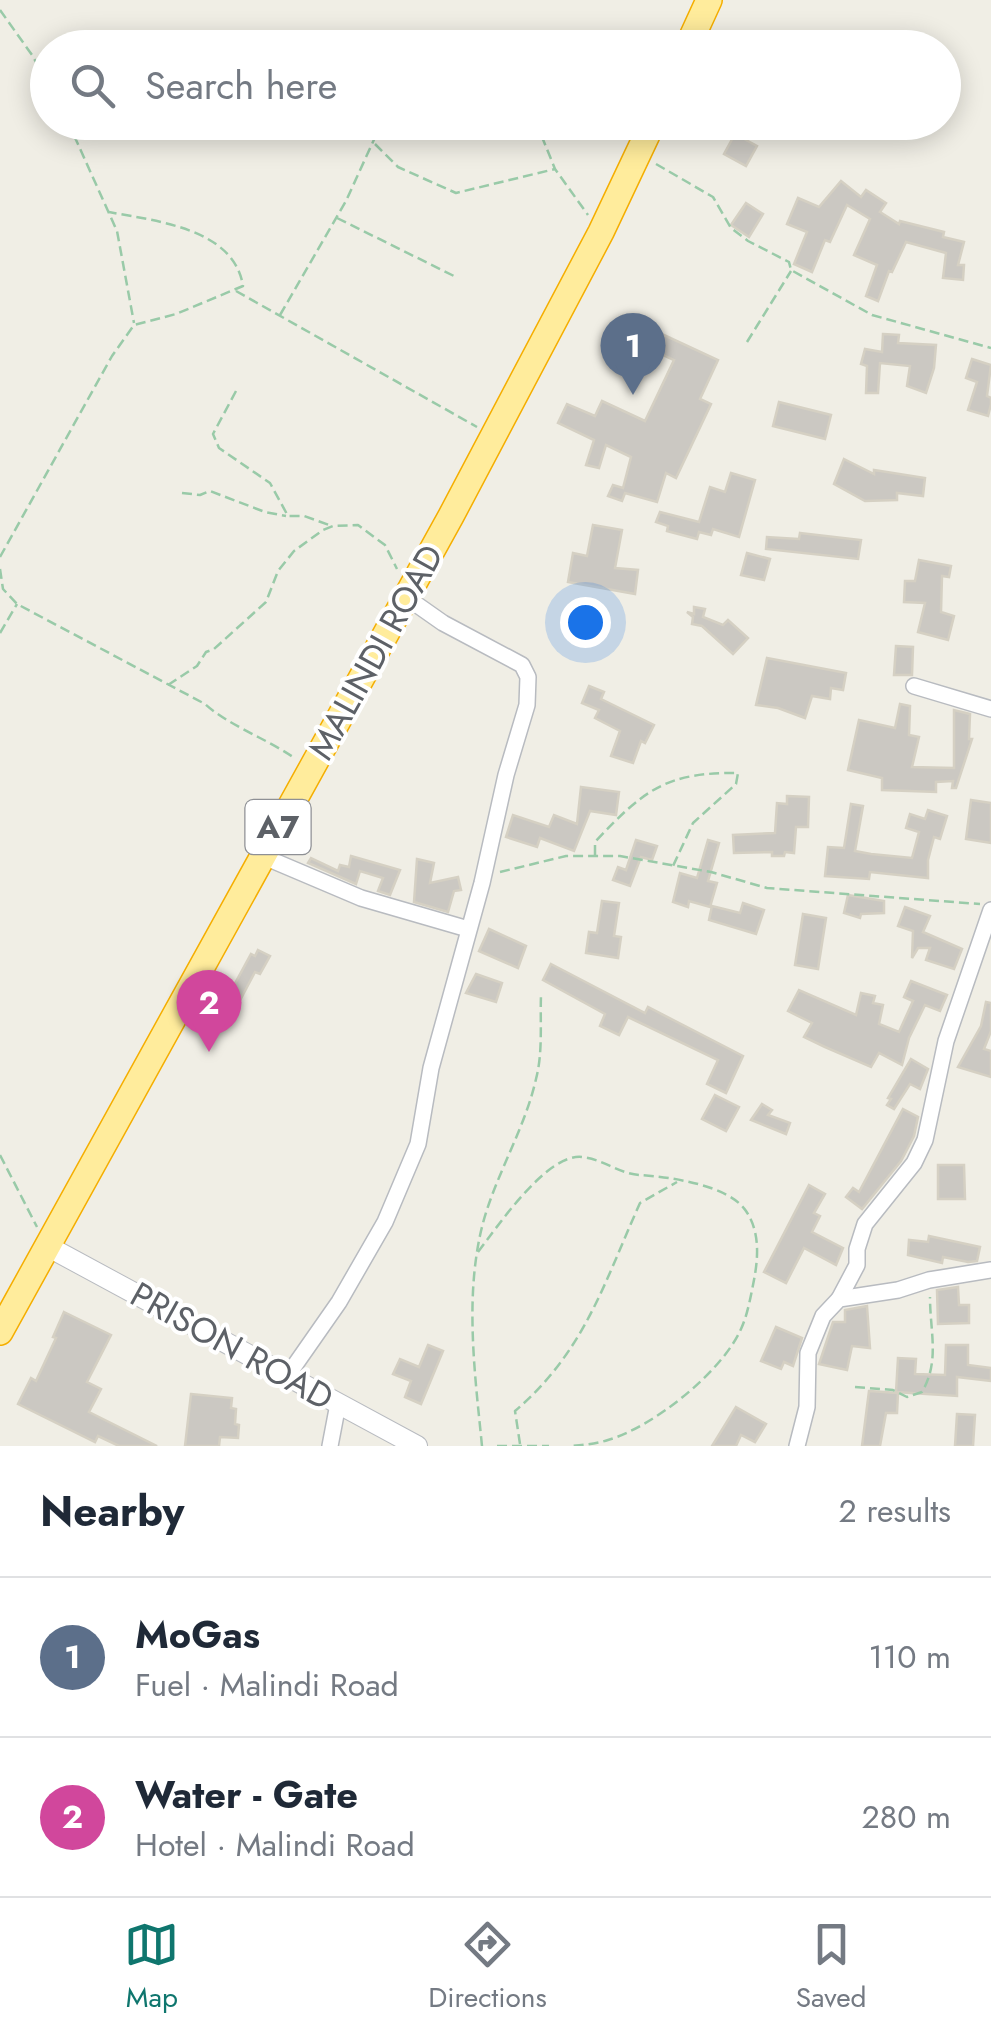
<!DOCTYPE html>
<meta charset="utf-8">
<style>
body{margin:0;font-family:Jost,sans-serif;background:#f2f2f3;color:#1f2937}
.you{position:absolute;left:585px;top:622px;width:35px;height:35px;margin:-25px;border:8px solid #fff;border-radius:50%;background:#1a73e8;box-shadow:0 0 0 15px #1a73e833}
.badge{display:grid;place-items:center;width:65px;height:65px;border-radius:50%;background:#0f766e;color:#fff;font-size:32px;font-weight:700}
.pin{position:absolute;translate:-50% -82px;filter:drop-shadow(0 2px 5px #0008)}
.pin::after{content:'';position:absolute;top:52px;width:35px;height:30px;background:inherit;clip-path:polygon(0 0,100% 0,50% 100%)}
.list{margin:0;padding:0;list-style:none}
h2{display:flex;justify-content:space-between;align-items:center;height:130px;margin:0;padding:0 40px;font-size:42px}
h2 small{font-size:32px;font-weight:400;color:#747a83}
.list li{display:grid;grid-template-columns:65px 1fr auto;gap:30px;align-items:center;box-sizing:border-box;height:160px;padding:0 40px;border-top:2px solid #e0e1e3}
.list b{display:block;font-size:38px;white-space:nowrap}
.list p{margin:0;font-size:32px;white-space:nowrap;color:#747a83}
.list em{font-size:32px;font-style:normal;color:#747a83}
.icon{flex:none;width:55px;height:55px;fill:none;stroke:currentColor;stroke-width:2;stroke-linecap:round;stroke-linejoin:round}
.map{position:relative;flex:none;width:991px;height:1446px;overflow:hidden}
.search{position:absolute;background:#fff;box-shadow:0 5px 25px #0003;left:30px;right:30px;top:30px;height:110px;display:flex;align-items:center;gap:25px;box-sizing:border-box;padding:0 35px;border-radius:55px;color:#747a83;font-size:38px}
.sheet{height:450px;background:#fff}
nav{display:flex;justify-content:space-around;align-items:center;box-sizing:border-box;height:140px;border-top:2px solid #e0e1e3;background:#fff;font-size:28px;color:#747a83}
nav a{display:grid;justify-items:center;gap:5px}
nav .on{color:#0f766e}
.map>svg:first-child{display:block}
</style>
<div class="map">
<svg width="991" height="1446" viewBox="0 0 991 1446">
<rect width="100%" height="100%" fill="#f0eee5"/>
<g fill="#cbc8c2" stroke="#d5d0c3" stroke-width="2.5">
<path d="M735,134L757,146L746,166L724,154Z"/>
<path d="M841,181L861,197L866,190L886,203L880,212L899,224L900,221L944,232L943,237L964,242L958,265H964L963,280L943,278L946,253L906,242L892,272L889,271L878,301L866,296L877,265L854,255L870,219L847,205L830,242L825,240L812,272L794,264L807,232L787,224L798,198L819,207Z"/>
<path d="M746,203L763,214L749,237L731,225Z"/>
<path d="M623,316L718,360L700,399L711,404L676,478L666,473L657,502L625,493L622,501L608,496L613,485L623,488L631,457L606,445L599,468L586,465L594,440L558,423L567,404L595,416L602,401L645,421L674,360L615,333Z"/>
<path d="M883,334L899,335L898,343L936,345L934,368L926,393L907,386L910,366L880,363L878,393H866L867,366L861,364L865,349L882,352Z"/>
<path d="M972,359L991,365L987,396L991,398V404L988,416L968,410L977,382L966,378Z"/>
<path d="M779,402L831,415L825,439L773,426Z"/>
<path d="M844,459L874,474V470L925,478L923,496L897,493V500L865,501L834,484Z"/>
<path d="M731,473L755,480L739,537L713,529L711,535L699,532L697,539L667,531L668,526L656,522L660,512L699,522L710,487L725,492Z"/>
<path d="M593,525L622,530L615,568L638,570L635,594L568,582L573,553L587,556Z"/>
<path d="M800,533L861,540L858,559L766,549L767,537L799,539Z"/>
<path d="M747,553L770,559L764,580L741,575Z"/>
<path d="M919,560L951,566L949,577L942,576L941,612L954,616L948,640L918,632L925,603L904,602L905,581H915Z"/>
<path d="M694,607L705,609L703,617L723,625L728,620L748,638L733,654L702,626L692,624L693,617L687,612L694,614Z"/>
<path d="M896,646L913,647L912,675H894Z"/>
<path d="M767,658L846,673L843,690L831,688L830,699L812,696L805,718L778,708L756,705Z"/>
<path d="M589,686L604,692L601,699L654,725L645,743L641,741L633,763L611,756L620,731L595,718L599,710L582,703Z"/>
<path d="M900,704L910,706L909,735L919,737L912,767L954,768V710L970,714L969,739H972L956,788H952L953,781L936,782V792L882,790V778L848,770L859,720L895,728Z"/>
<path d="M581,787L619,792L616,815L590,811L574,851L540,838L537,847L506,837L513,815L549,827L554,815L577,824Z"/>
<path d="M787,796L809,797L808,827H796L794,853L785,852L784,856H772V852L734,853L733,835L775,833L777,803L787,804Z"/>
<path d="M971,800L991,803V843L966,839Z"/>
<path d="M851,804L863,806L855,851L871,854L912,858L919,832L906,828L910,814L925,819L928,810L947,816L940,839L934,837L928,860V878L870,872L869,879L825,876L828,847L844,848Z"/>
<path d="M636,840L657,846L652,860L641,857L630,886L613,880L618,867L626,870Z"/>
<path d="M708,840L719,843L708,881L717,883L710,907L689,901L688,907L673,902L680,873L697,878Z"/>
<path d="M351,856L400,870L390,895L378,891L383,878L360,871L356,884L308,863L311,858L338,871L340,865L349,867Z"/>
<path d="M417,859L434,863L430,883L458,877L461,890L454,891L448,912L414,902Z"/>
<path d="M848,895L884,901V913L861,914L860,918L844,913Z"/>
<path d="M602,901L619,903L614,936L621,937L618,958L586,953L589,932L597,933Z"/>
<path d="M743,903L764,910L756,934L709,920L712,906L740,913Z"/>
<path d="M905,907L930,916L923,932L962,949L954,969L926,960L930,948H918L912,958L913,931L898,926Z"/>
<path d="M803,914L826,918L818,969L795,965Z"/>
<path d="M489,929L526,946L518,968L479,951Z"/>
<path d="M258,950L270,956L260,974L255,972L237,1006L226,1000L251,954L255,956Z"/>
<path d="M551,964L645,1013L648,1007L743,1056L726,1093L707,1084L718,1060L628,1017L619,1035L600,1026L605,1014L543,980Z"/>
<path d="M476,974L502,983L496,1002L466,993Z"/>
<path d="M911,981L947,995L940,1011L925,1005L909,1038L902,1065L879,1053L871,1067L825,1047L804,1037L812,1023L788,1011L799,990L856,1015L861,993L875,996L873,1003L883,1005L879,1024L899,1032L913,1001L904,997Z"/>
<path d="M986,1002L991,1003V1031L984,1049L991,1051V1077L958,1067L981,1026Z"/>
<path d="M911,1059L928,1069L920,1089L910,1084L894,1109L887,1105L891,1099L888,1098Z"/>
<path d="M715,1095L739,1107L726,1131L702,1119Z"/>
<path d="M762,1104L772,1110L768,1115L790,1123L786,1134L751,1120Z"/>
<path d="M903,1109L918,1117L914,1136L901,1161L862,1209L846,1197L853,1188L859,1192Z"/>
<path d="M938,1165H964L965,1199H938Z"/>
<path d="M809,1185L825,1194L814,1213L820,1216L812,1232L843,1248L836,1265L804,1248L786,1283L764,1272Z"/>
<path d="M929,1236L980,1247L977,1261L968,1262L943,1257L942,1263L908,1255L909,1240L928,1242Z"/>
<path d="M958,1287L959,1305H969V1323L938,1324L937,1290Z"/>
<path d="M867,1306L870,1348L852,1346L847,1370L819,1364L833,1322H845V1310Z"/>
<path d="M64,1312L111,1335L87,1382L101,1389L89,1412L157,1446H119L98,1436L95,1442L18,1404L31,1378L36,1381L56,1338L53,1337Z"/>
<path d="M776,1327L802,1338L793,1366L784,1362L781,1369L761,1361Z"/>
<path d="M428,1345L443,1351L421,1404L405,1397L411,1381L393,1374L400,1359L419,1367Z"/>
<path d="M946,1345H968V1365L991,1368V1381L957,1377V1396L896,1392L898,1358L916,1359L915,1374L945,1375Z"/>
<path d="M869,1391L898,1393L897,1413H886L880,1446H862Z"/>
<path d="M191,1394L232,1398L231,1408L236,1409L235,1424L239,1425L238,1438L220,1437L219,1446H185Z"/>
<path d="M736,1407L766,1424L755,1442L741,1435L736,1446H712Z"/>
<path d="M957,1414L975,1415L973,1446H955Z"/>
</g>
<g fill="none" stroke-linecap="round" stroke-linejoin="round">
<defs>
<g id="minor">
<path d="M914,686L991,709"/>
<path d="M262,856L361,898L468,929"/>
<path d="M839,1299L857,1265V1249L865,1224L914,1163L925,1140L946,1041L991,910"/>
<path d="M288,1375L339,1302L385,1222L418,1144L431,1068L482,883L506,775L527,705L528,677L522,665L443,623L406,597"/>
<path d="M330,1446L338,1404"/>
<path d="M797,1446L807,1407L808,1353L823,1316L839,1299L898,1290L929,1280L991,1270"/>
</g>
<path id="tertiary" d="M47,1246L417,1446"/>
<g id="trunk">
<path d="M687,48L709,0"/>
<path d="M0,1332L451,516L601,232L653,122"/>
</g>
</defs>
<use href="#minor" stroke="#b8bbc0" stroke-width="18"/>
<use href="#tertiary" stroke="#b8bbc0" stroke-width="22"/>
<use href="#trunk" stroke="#f5ae00" stroke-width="28"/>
<g stroke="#99caa8" stroke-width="2.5" stroke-dasharray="10 5" stroke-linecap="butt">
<path d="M0,10L32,55L48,83"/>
<path d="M417,35L448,48"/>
<path d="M68,122L117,231L134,323"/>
<path d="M536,122L555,169L588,215"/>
<path d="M375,144L398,167L456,193L555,169"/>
<path d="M656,164L713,197L731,228L748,241L789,262L791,270L872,315L991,348"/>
<path d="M337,218L456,277"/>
<path d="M236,291L477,427"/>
<path d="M280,315L346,201L382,122"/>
<path d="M747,342L791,271"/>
<path d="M236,391L213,434L219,448L270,483L288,516H304L332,526"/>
<path d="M182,493L200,495L210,491L265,512L286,516"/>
<path d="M0,557L112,356L134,325L176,314L243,286C234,228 155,221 109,212"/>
<path d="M0,569L3,589L17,604L205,704C228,725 265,738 293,757"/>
<path d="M0,633L17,604"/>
<path d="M168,685L197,666L206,652L214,649L266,602L278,571L294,551L323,530L333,526L358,525L385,545L397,569"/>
<path d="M595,855V842C643,791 665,772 738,773L736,784L693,823L673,866"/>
<path d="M500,872L566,856H620L711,872L767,888L980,904"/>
<path d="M0,1155L37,1227"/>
<path d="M478,1252C498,1226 547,1153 582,1157C603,1159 619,1174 640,1175C670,1177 729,1185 746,1211C761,1233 758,1261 753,1285C750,1300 747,1316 741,1329C722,1372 653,1427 608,1440C596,1444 583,1445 570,1446"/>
<path d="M855,1387L893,1390L907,1397L922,1392C940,1361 930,1332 930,1297"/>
<path d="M520,1444L515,1411C585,1351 604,1283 640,1203L677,1182"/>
<path d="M482,1446C475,1375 465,1301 481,1231C493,1179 524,1132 536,1079C543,1053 540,1022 541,995"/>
<path d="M497,1446H549"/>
</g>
<use href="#minor" stroke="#fff" stroke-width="15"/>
<use href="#tertiary" stroke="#fff" stroke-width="20"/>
<use href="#trunk" stroke="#ffec9c" stroke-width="25"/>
</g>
<g text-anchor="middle" stroke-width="8" stroke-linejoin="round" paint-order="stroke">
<rect fill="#fff" stroke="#8e9095" stroke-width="2.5" x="245.5" y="800" width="65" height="54" rx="8"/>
<g font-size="32" font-weight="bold" fill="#5d6167">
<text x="278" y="838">A7</text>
</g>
<g font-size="35" fill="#5d6167" stroke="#fff">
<text transform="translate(376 652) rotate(-61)" y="12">MALINDI ROAD</text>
<text transform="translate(232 1346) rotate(29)" y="12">PRISON ROAD</text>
</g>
</g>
</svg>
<div class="you"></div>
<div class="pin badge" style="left:633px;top:395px;background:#5c6f8a">1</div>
<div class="pin badge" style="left:209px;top:1052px;background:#d1479c">2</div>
<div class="search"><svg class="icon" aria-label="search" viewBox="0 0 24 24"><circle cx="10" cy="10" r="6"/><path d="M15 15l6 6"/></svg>Search here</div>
</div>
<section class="sheet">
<h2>Nearby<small>2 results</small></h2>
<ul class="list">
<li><span class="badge" style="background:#5c6f8a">1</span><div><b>MoGas</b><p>Fuel · Malindi Road</p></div><em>110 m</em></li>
<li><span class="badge" style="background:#d1479c">2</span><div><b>Water - Gate</b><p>Hotel · Malindi Road</p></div><em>280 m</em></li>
</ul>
</section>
<nav>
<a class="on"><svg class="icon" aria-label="map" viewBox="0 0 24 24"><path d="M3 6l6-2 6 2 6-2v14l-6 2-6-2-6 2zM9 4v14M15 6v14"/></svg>Map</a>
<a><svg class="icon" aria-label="directions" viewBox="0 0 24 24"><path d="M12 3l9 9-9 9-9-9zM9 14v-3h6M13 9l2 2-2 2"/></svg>Directions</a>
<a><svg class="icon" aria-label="saved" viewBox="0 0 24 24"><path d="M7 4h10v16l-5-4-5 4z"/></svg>Saved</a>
</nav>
